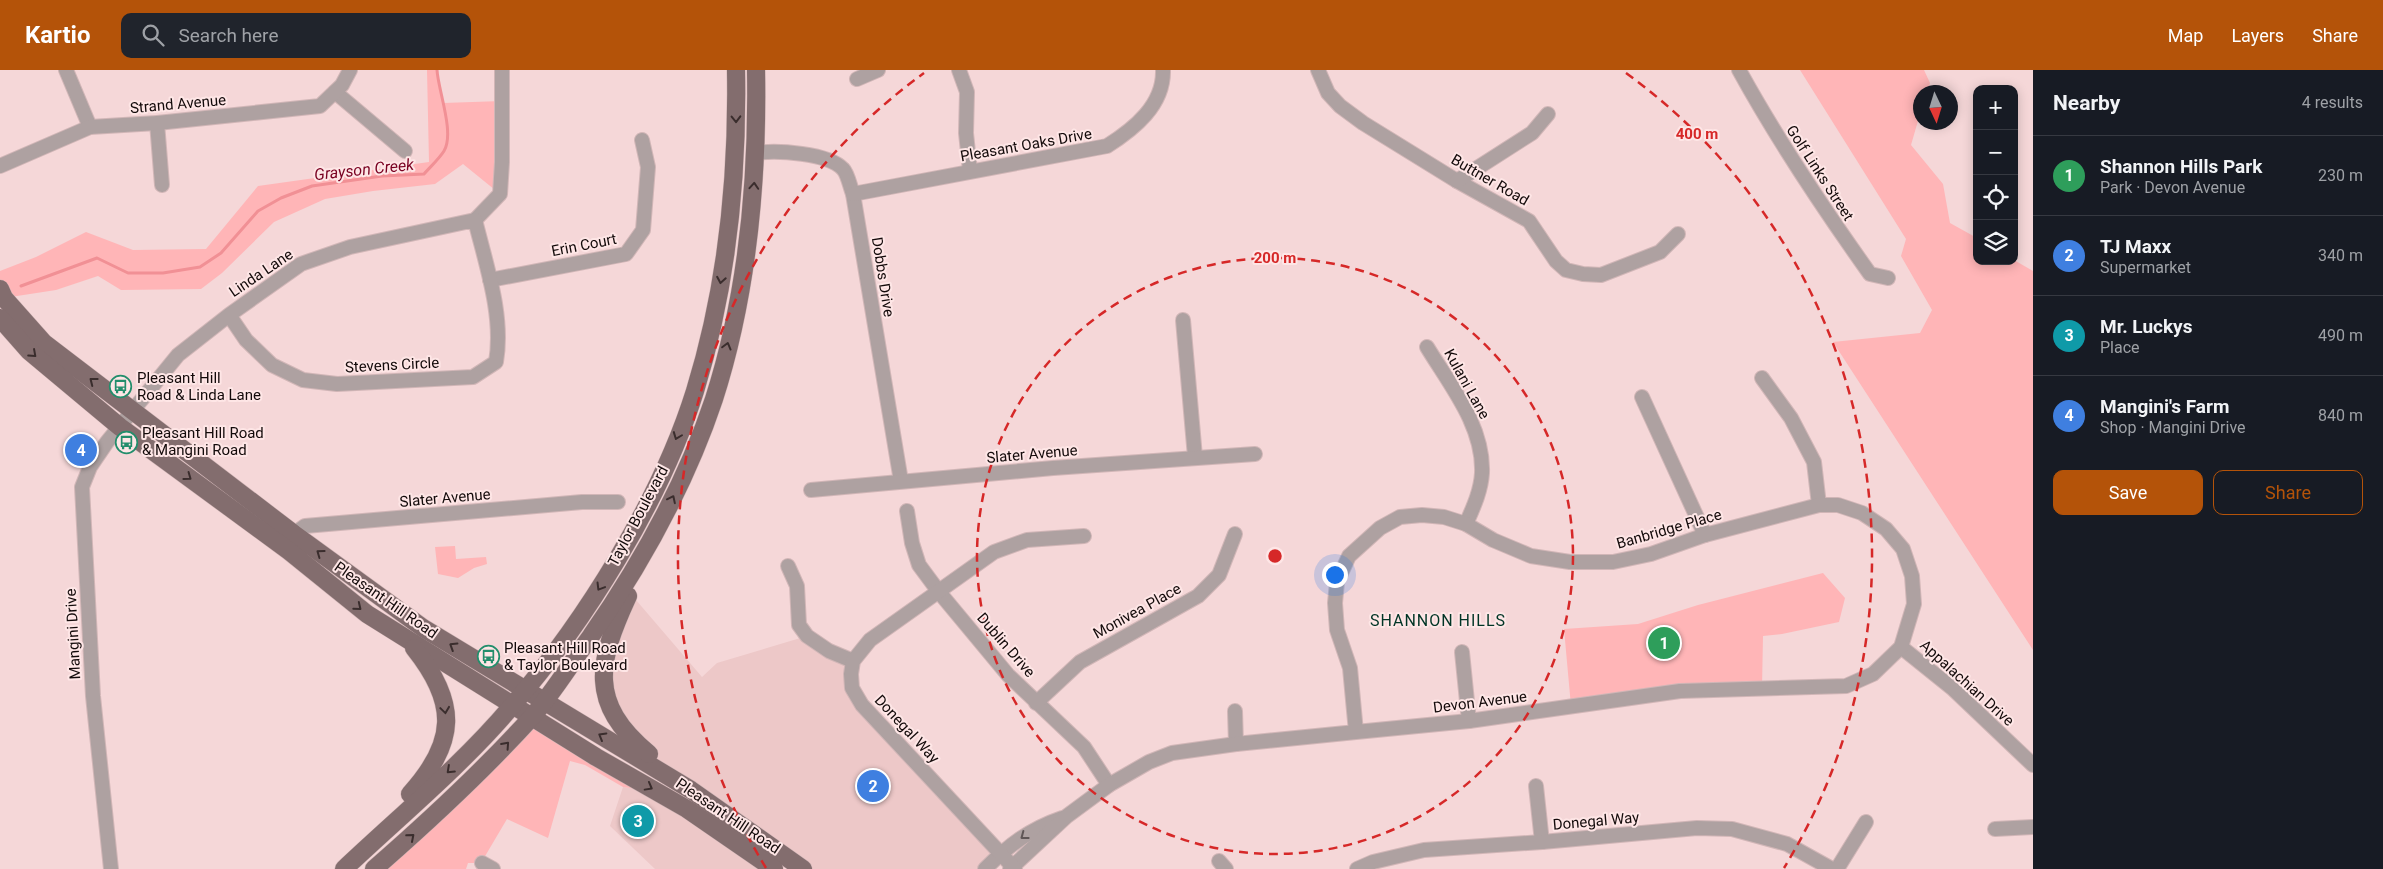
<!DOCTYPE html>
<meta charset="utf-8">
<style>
body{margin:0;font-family:Roboto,sans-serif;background:#20242c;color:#f1f3f6}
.controls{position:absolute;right:15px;top:15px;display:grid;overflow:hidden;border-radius:10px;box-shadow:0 2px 12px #0003}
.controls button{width:45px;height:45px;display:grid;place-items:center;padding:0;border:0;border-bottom:1px solid #363941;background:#171b24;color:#f1f3f6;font:25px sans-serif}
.compass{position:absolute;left:1913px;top:15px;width:45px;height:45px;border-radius:50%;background:#171b24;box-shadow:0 2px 12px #0003;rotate:176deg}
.you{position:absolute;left:1334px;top:504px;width:18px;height:18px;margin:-12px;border:4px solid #fff;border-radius:50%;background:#1a73e8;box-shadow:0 0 0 8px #1a73e833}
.badge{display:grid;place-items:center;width:32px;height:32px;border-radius:50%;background:#b45309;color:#fff;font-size:16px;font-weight:700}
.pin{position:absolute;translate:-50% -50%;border:2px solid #fff;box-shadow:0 1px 5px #0006}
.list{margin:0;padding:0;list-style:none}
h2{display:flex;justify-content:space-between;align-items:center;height:65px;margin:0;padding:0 20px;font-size:21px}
h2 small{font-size:16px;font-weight:400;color:#9ea1a6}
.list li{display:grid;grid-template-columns:32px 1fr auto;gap:15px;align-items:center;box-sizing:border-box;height:80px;padding:0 20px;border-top:1px solid #363941}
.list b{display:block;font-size:19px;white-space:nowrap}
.list p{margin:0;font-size:16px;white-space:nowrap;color:#9ea1a6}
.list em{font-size:16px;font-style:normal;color:#9ea1a6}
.actions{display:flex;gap:10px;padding:15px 20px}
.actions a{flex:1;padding:11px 0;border:1px solid #b45309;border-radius:10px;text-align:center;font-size:18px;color:#b45309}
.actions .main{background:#b45309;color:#fff}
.icon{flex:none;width:28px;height:28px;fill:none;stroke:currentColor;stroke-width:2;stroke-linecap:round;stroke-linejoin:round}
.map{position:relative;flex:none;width:2033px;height:799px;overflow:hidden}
header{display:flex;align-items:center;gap:30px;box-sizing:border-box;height:70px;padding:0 25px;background:#b45309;color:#fff}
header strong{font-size:24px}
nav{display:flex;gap:28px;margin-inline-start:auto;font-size:18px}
.search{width:350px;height:45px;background:#20242c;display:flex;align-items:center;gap:12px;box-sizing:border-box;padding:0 18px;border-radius:10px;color:#9ea1a6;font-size:19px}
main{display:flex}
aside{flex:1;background:#171b24}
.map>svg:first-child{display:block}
</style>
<header>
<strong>Kartio</strong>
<div class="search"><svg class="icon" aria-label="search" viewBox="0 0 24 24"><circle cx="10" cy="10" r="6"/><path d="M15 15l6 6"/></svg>Search here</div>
<nav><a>Map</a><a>Layers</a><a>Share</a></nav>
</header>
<main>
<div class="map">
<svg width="2033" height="799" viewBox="0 0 2033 799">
<rect width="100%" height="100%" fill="#f5d7d8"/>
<g fill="#edc8c8">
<path d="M630,523L702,607L717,593L807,566L853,591L852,618L1001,783L985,799H803L691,720L632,671L603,612Z"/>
<path d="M623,717L657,722L774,799H655L610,756Z"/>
</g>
<g fill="#ffb5b7">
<path d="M427,0H438V14L443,33L502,31L500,124L463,94L435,114L373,121L325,129L274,152L222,203L201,219L121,220L98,206L56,220L4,228L0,219V201L36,187L86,162L133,180L206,179L258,116L429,92Z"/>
<path d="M1800,0H1924L1930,13L1927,22H1920V44L1911,75L1943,114L1950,153L1977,168V191L2014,190L2033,201V580L1833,272L1920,263L1932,240L1901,186L1906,169Z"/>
<path d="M455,476L456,489L486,487L487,494L474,498L458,508L438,504L435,477Z"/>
<path d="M1823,503L1845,528L1839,552L1782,564L1763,566L1762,618L1571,636L1564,559L1638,554L1698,535Z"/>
<path d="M532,646L657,722L623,717L585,695L570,691L548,768L507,749L481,793H468L466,799H374Z"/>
</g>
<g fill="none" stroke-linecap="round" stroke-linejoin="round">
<path stroke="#f19095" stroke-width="3" d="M21,216L97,188L128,203H163L200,197L221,183L258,141L281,128L312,116L382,106L424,104C430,97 439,89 444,81C455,63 438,20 437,0"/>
<defs>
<g id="minor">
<path d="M66,0L90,57"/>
<path d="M959,0L967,22L966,63L970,101"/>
<path d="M1318,0L1328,23L1340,36L1363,53L1457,111L1529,151L1556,191L1566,200L1583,204L1601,205L1660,182L1678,164"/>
<path d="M1739,0C1778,71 1823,138 1870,204L1888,208"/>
<path d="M857,9L878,0"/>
<path d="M335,22L405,81"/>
<path d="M157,53L162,115"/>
<path d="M756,83C777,80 828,83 843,99C848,104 850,117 853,124L901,411"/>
<path d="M0,96L90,57L157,53L320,36L342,15L350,0"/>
<path d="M1457,111L1532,63L1548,44"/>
<path d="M853,124L1107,76C1134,59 1164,35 1163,0"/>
<path d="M475,150L500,124L502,92V0"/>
<path d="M490,210L626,184L643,160L648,97L642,70"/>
<path d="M1183,250L1195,387"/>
<path d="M1427,277C1450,315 1484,356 1482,403C1481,421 1473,438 1466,454"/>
<path d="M1762,308L1791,348L1814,392L1819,435"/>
<path d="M1642,327L1705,465"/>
<path d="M811,420L1053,398L1255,384"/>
<path d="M907,441L912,473L919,495L939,522L1008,605L1084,677L1109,715"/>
<path d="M291,473L294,464L305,456L582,432H618"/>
<path d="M788,496L797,516L799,555L807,566L829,581L853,591"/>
<path d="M1901,577L1952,618L2033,695"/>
<path d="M1462,582L1469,651"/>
<path d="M1036,633L1080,592L1198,526L1219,505L1235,464"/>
<path d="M1235,641L1236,674"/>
<path d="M1536,716L1542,772"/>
<path d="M1995,759L2033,757"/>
<path d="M1219,791L1226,799"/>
<path d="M482,793L493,799"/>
<path d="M111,799L93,626L82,417L90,397L107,372L178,285L229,245L301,194L350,177L475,150C486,195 504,246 496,292L473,307L337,314L303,310L272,295L246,270L229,245"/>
<path d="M985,799C1009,775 1030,759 1062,748"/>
<path d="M1010,799L1067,746L1109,715L1149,692L1172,683L1236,674L1356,662L1469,651L1680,621L1846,616L1873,604L1901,577L1914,534L1912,506L1903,479L1886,459L1862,443L1838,435H1819L1705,465L1651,484L1613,492H1570L1531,486L1493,470L1466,454L1444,447L1422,445L1400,447L1380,458L1349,486L1337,512L1335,533L1337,560L1350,598L1356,662"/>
<path d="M1015,799L862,635L852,618L851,604L853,591L870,570L994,482L1027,470L1084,466"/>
<path d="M1357,799L1373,792L1424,780L1542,772L1697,758L1732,759L1787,774L1832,799"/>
<path d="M1837,799L1866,752"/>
</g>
<g id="major">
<path d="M0,219L4,228L44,273L294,464L423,558L691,720L803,799"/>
<path d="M0,248L29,281L120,357L289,481L367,544L596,687L687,739L774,799"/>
<path d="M628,526C598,591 587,633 649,684"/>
<path d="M410,724C457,672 458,633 414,578"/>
<path d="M344,799C400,746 461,696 511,637C585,552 661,430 695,321C727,217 738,109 736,0"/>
<path d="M374,799C429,751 482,702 531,648C553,623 571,593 591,566C641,494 686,413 714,329C748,223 758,111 756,0"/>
</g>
</defs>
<use href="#minor" stroke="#d1b6b7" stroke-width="16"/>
<use href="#major" stroke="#d1b6b7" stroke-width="19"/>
<use href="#minor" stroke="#aea1a1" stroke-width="14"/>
<use href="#major" stroke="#836d6e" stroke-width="18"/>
</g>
<defs><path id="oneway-chevron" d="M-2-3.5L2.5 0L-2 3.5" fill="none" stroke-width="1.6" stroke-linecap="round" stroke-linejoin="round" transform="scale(1.25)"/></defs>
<g stroke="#3a2d2d">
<use href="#oneway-chevron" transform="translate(736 49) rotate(89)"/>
<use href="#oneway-chevron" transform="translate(754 116) rotate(-86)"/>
<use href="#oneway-chevron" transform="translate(721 210) rotate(100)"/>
<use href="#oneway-chevron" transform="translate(727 276) rotate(-75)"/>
<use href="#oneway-chevron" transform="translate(33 284) rotate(42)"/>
<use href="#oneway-chevron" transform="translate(93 311) rotate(-142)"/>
<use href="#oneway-chevron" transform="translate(677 366) rotate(111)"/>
<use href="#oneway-chevron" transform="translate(188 407) rotate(36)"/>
<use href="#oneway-chevron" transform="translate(672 429) rotate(-64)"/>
<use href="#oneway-chevron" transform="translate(320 483) rotate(-144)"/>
<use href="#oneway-chevron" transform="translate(600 517) rotate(121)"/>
<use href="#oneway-chevron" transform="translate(358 537) rotate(39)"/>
<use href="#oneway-chevron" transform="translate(453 576) rotate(-148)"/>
<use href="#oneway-chevron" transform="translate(445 640) rotate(82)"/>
<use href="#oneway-chevron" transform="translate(602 666) rotate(-150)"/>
<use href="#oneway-chevron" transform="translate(506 675) rotate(-48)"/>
<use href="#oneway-chevron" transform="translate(450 700) rotate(137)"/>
<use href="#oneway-chevron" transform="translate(649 717) rotate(29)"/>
<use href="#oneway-chevron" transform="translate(411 767) rotate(-41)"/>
</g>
<use stroke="#605656" href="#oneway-chevron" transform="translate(1024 766) rotate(143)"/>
<g fill="none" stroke="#d62828" stroke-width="2.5" stroke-dasharray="9 6">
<circle cx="1275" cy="486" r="298"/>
<path d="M766 798A597 597 0 0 1 924 3M1626 3A597 597 0 0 1 1784 798"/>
</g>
<defs>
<symbol id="bus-ring" viewBox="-11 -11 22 22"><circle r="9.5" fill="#fee6e6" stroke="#238e6c" stroke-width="1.5"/><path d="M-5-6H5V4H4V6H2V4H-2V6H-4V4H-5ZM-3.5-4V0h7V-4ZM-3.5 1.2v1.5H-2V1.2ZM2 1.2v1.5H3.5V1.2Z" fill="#238e6c"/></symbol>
</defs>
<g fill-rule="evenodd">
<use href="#bus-ring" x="108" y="304" width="25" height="25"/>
<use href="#bus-ring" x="114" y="360" width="25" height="25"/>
<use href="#bus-ring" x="476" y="574" width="25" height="25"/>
</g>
<g text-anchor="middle" stroke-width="4" stroke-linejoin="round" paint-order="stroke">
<g font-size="15" fill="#130a0a" stroke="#fee6e6">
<text transform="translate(178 34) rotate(-5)" y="5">Strand Avenue</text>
<text transform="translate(1026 75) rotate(-10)" y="5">Pleasant Oaks Drive</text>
<text transform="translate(1820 103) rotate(57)" y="5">Golf Links Street</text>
<text transform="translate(1490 110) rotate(30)" y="5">Buttner Road</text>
<text transform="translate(584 175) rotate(-11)" y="5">Erin Court</text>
<text transform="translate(261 203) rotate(-34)" y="5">Linda Lane</text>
<text transform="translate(883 207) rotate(81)" y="5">Dobbs Drive</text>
<text transform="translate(392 295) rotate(-3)" y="5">Stevens Circle</text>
<text transform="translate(1467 314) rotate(61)" y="5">Kulani Lane</text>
<text transform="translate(1032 384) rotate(-5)" y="5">Slater Avenue</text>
<text transform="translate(445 428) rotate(-5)" y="5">Slater Avenue</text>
<text transform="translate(638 446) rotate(-62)" y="5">Taylor Boulevard</text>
<text transform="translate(1669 459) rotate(-16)" y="5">Banbridge Place</text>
<text transform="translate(386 530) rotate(35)" y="5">Pleasant Hill Road</text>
<text transform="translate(1137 541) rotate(-29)" y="5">Monivea Place</text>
<text transform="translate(73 564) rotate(-93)" y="5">Mangini Drive</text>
<text transform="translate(1006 575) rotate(49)" y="5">Dublin Drive</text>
<text transform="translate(1967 613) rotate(42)" y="5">Appalachian Drive</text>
<text transform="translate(1480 632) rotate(-7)" y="5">Devon Avenue</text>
<text transform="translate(907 659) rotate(47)" y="5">Donegal Way</text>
<text transform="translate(728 746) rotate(34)" y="5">Pleasant Hill Road</text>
<text transform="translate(1596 751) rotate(-5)" y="5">Donegal Way</text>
</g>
<g font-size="15" fill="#130a0a" stroke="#fee6e6" text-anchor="start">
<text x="137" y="313">Pleasant Hill<tspan x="137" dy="17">Road &amp; Linda Lane</tspan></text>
<text x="142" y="368">Pleasant Hill Road<tspan x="142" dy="17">&amp; Mangini Road</tspan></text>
<text x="504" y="583">Pleasant Hill Road<tspan x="504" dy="17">&amp; Taylor Boulevard</tspan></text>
</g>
<g font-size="16" font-style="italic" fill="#790021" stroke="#fee6e6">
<text transform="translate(364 99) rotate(-6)" y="6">Grayson Creek</text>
</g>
<g font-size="16" letter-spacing="1" fill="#003425" stroke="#fee6e6">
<text x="1438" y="556">SHANNON HILLS</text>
</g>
</g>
<circle cx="1275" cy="486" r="8" fill="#d62828" stroke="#fee6e6" stroke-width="2.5"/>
<g font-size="15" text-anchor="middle" font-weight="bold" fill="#d62828" stroke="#fee6e6" stroke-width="4" stroke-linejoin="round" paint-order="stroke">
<text x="1697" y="69">400 m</text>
<text x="1275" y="193">200 m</text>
</g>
</svg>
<div class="controls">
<button>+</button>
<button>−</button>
<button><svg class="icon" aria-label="locate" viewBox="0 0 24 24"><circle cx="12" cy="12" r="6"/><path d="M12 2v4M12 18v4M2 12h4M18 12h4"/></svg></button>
<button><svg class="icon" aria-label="layers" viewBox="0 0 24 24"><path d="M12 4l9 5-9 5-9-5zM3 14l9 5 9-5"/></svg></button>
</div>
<svg class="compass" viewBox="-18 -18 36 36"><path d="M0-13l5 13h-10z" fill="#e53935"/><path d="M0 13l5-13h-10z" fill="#9ea1a6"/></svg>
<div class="you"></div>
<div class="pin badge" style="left:1664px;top:573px;background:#2e9e5b">1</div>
<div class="pin badge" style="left:873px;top:716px;background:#3f7fe0">2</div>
<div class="pin badge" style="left:638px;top:751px;background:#0f9aa8">3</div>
<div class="pin badge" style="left:81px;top:380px;background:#3f7fe0">4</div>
</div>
<aside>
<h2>Nearby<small>4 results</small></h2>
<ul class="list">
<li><span class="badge" style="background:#2e9e5b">1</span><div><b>Shannon Hills Park</b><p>Park · Devon Avenue</p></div><em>230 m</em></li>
<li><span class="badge" style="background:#3f7fe0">2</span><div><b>TJ Maxx</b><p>Supermarket</p></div><em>340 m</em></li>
<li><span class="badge" style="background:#0f9aa8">3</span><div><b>Mr. Luckys</b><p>Place</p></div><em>490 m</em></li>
<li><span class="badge" style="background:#3f7fe0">4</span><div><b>Mangini's Farm</b><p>Shop · Mangini Drive</p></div><em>840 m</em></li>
</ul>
<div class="actions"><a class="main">Save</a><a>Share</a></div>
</aside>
</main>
